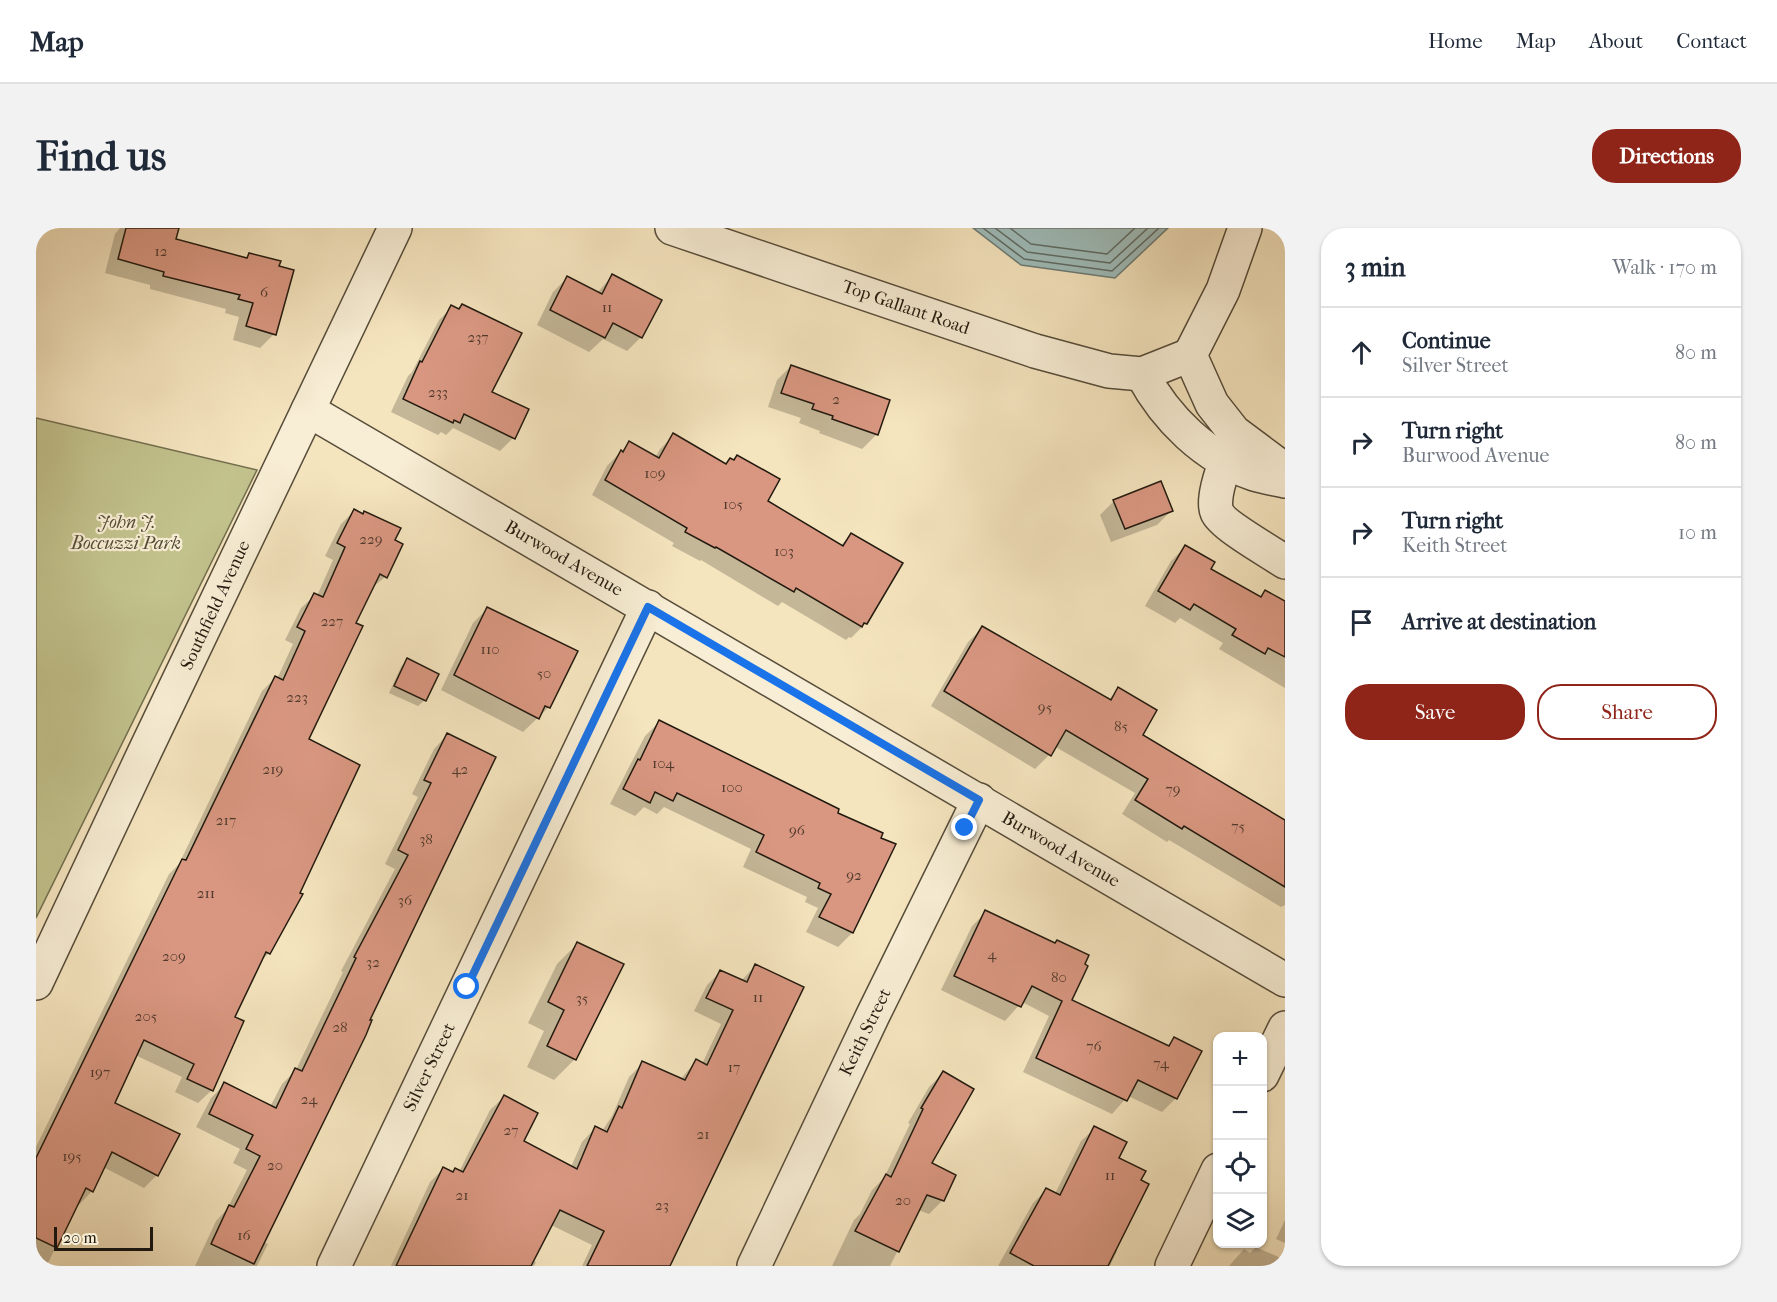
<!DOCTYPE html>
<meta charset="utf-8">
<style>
body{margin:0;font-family:"IM FELL French Canon",serif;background:#f2f2f3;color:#1f2937}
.controls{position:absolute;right:18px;bottom:18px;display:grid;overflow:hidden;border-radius:12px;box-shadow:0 2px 4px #0004}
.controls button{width:54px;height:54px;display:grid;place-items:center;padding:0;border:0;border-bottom:2px solid #e0e1e3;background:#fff;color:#1f2937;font:30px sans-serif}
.scale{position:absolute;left:18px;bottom:15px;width:99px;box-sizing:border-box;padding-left:6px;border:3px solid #221a0f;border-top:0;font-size:16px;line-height:21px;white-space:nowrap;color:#221a0f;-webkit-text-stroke:4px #f8eed5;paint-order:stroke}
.stop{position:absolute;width:18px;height:18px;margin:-14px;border:4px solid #1a73e8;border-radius:50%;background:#fff}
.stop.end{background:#1a73e8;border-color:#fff;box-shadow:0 2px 6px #0008}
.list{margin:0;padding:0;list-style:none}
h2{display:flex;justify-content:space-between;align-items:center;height:78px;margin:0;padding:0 24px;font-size:26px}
h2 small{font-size:20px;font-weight:400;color:#747a83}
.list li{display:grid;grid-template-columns:39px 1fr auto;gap:18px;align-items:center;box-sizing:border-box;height:90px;padding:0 24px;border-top:2px solid #e0e1e3}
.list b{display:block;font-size:22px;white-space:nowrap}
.list p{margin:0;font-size:20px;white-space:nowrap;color:#747a83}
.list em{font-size:20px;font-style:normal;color:#747a83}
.actions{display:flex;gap:12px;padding:18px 24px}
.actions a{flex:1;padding:14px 0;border:2px solid #8f2418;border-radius:24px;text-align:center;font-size:21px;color:#8f2418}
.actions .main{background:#8f2418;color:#fff}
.icon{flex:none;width:33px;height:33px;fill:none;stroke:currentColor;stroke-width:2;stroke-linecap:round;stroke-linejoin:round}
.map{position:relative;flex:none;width:1249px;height:1038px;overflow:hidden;border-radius:24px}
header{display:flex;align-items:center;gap:36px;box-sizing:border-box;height:84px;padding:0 30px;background:#fff;border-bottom:2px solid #e0e1e3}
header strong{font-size:28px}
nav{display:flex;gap:33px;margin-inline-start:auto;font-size:21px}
.intro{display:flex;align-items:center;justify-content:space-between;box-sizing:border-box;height:144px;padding:0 36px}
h1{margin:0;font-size:42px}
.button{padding:15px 27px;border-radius:24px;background:#8f2418;color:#fff;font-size:21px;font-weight:700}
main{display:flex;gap:36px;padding:0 36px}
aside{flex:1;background:#fff;border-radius:24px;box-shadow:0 2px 4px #0004}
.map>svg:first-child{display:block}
</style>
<header>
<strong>Map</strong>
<nav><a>Home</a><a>Map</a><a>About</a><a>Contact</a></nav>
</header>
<div class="intro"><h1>Find us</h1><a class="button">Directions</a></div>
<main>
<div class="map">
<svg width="1249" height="1038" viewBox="0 0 1249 1038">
<rect width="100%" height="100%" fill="#f5e5bf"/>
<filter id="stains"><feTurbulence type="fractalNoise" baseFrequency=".00333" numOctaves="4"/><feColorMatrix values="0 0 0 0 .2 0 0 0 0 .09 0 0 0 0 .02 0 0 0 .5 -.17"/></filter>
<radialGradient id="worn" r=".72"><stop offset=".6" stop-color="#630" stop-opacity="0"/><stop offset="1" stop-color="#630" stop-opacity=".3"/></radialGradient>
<path fill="#c2c28d" stroke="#726e4e" stroke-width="1.5" d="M0,190L221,242L0,690Z"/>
<path fill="#9fbdbb" stroke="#6d7c76" stroke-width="1.5" d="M937,0H1132L1079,50L985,37Z"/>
<g fill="#0003">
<path d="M84,0H123L139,12L209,31L213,27L238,106L224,120L197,112L203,89L189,85L190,81L114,61V57L69,45L79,6Z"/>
<path d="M576,48L605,109L591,123L567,111L553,124L501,97L517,64L531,50L561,65Z"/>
<path d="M416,79L422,82L454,164L477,210L464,223L417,200L410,207L405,204L402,207L355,184L372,148L376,144L403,92Z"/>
<path d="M755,138L841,206L826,221L783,205L784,203L763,195L765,190L732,179L741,152Z"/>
<path d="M638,207L689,237L694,232L730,273L804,318L816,306L830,395L815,410L813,409L810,412L746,374L742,378L665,332L664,333L636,318L638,315L556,267L571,238L593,215L619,230L624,221Z"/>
<path d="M1078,273L1135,283L1121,297L1075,314L1064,287Z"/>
<path d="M318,283L357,313L349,349L335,361L318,395L271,512L233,725L223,735L197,790L176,862L162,875L139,864L146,849L99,827L77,875L121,947L108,960L67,939L56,963L43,977L41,975L13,1033L8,1038H0V919L133,646L143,636L226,463L239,450L241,451L257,416L249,412L265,380L279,367L281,368L297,332L289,328L305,296Z"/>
<path d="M1149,319L1173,341L1224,370L1228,366L1249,378V460L1183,421L1187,415L1144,390L1139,395L1109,378L1135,333Z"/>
<path d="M451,381L513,479L487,504L405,462L437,395Z"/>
<path d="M946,400L1072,472L1083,461L1105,507L1249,594V677L1245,679L1133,612L1131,614L1086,586L1099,565L1018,518L1013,527L999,541L895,478L932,414Z"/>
<path d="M371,432L389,472L382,478L353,465L365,439Z"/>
<path d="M623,494L858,617L816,705L802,719L770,704L782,680L769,674L771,669L707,639L715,621L628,579L621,586L608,579L599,588L574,576L609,508Z"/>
<path d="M411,507L458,530L227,1014L232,1016L221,1038H159L180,993L191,981L211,942L197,935L204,921L160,899L175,870L189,856L234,879L246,856L260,842L307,744L305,743L359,641L349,636L382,569L376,566L398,521Z"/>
<path d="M950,684L1034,773L1131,818L1138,811L1140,870L1126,884L1092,868L1076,886L987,844L1013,788L986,774L969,793L905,762L936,698Z"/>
<path d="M541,716L539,831L518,852L491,839L508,803L492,795L521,736Z"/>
<path d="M719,738L766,760L634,1038H546L556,1017L515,997L496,1032L500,1034L498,1038H355L394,954L407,941L416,945L423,944L454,882L468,869L486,913L535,939L546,914L559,900L566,903L576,888L593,849L607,835L644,852L660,833L666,836L685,796L658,783L671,757L684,744L706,752Z"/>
<path d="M907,845L894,936L907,972L893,986L882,982L854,1038H796L818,992L824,986L836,962L848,950L874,896L872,895L893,859Z"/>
<path d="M1059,900L1081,931L1079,1022L1081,1023L1074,1038H962L997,975L1010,962L1019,966L1045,913Z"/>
<path d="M1249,992V1015L1240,1011Z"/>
<path d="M1220,1019L1249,1032V1038H1193L1208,1021L1214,1025Z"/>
</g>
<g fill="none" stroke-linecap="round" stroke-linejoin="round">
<g stroke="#606c65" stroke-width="1.5">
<path d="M947,0L988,31L1076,43L1123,0"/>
<path d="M959,0L991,24L1074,35L1112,0"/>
<path d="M974,0L995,16L1071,26L1099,0"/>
</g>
</g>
<g fill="#d99781" stroke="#221a0f" stroke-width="1.5">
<path d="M90,0H143L140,11L211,30L213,25L245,33L243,38L258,42L240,107L210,98L217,75L202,71L204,67L127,48L128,44L82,31Z"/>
<path d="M576,46L626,72L606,110L577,95L569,110L514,82L531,48L566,66Z"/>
<path d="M426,76L486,105L456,164L493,181L479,211L428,186L424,195L418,192L417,195L367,171L384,133L386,134L415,77L423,81Z"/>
<path d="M755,137L854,172L842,207L796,191L797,188L776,181L778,176L745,165Z"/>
<path d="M637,205L690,236L694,230L698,232L701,227L744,251L732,273L807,318L815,305L867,335L831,396L828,395L826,399L760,360L758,364L680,319L679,320L649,304L651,300L569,252L585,222L587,224L593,213L623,230Z"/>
<path d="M1125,253L1137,283L1089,301L1077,272Z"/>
<path d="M318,281L327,286L328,283L365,300L359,312L367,316L351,350L344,346L320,395L327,398L273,511L324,537L264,665L267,666L234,726L230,724L199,789L208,793L177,863L151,851L158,836L108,812L79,875L144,906L122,948L76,924L57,964L50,960L21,1020L0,1010V930L146,631L150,632L239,448L247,452L269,403L261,399L278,365L287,369L309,319L301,315Z"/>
<path d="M1149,317L1179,334L1175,341L1225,369L1229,362L1249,373V429L1232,420L1229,426L1196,407L1200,401L1158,376L1154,382L1122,363Z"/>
<path d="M451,379L542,423L514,480L509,478L503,491L418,447Z"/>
<path d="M946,398L1075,472L1082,459L1121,482L1107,507L1249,592V659L1148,598L1146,601L1099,572L1112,551L1030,502L1015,528L908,463Z"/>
<path d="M371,430L403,446L390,473L358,458Z"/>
<path d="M623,492L803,581L802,585L847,605L845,610L860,616L817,705L783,689L795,666L782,660L784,655L720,624L728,607L641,565L637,573L619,564L614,575L587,561L602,531L604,532Z"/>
<path d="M411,505L460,529L334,792H336L330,807L292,885L218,1036L175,1016L193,977L198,979L224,928L210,921L217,907L173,886L188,854L240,880L259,840L266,843L320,730L318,729L372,627L362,622L395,555L388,552Z"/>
<path d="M949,682L1019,715L1021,712L1053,727L1049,736L1052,738L1036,772L1133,818L1138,809L1166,823L1141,871L1102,852L1091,873L1000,830L1026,773L996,758L985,779L918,748Z"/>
<path d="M541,714L588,736L540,832L511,818L528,782L512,774Z"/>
<path d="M719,736L768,759L634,1038H551L568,1003L524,982L495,1038H360L407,939L417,944L419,940L427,944L468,867L502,885L488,913L541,941L559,898L571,904L583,878L586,880L606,833L649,852L660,831L671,837L697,782L670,770L684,742L711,754Z"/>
<path d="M907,843L938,861L896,935L920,947L908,973L891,967L863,1024L819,1003L850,946L855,949L887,881L885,880Z"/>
<path d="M1058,898L1091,914L1083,930L1110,943L1105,952L1113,956L1072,1038H998L974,1025L1010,960L1024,967Z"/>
</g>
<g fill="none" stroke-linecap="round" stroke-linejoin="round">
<defs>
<g id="minor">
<path d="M636,0L999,123L1073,143L1106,146L1154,127"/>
<path d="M1154,127L1176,176L1198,204L1249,242"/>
<path d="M1154,127L1187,62L1209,0"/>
<path d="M1106,146C1130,191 1169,229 1218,246C1228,249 1239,251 1249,253"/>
<path d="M272,182L1249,752"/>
<path d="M1190,234C1185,245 1176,273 1181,284C1186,297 1236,325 1249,334"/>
<path d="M0,755L110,521L359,0"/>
<path d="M1226,847L1249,800"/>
<path d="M298,1038L612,379"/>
<path d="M718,1038L837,787L943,572"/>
<path d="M1136,1038L1182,942"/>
</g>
</defs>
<use href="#minor" stroke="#574d3b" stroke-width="36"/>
<use href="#minor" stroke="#f8eed5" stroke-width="33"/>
</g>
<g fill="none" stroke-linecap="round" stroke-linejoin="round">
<path stroke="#1a73e8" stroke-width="8" d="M431,759L612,379L943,572L929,600"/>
</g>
<g text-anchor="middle" stroke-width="4.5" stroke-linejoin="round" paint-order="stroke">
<g font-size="15" fill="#50392c">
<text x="125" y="28">12</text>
<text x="228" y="69">6</text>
<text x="571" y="84">11</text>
<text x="442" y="114">237</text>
<text x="402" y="169">233</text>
<text x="800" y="176">2</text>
<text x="619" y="250">109</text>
<text x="697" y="281">105</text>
<text x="335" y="316">229</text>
<text x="748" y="328">103</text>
<text x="296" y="398">227</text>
<text x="454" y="426">110</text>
<text x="508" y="450">50</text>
<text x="261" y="474">223</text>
<text x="1009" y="484">95</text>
<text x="1085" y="503">85</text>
<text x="627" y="540">104</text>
<text x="237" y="546">219</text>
<text x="424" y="546">42</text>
<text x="696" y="564">100</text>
<text x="1137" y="566">79</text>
<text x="190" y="597">217</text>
<text x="1202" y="603">75</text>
<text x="761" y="607">96</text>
<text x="390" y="616">38</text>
<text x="818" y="652">92</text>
<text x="170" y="670">211</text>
<text x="369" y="677">36</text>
<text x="956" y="731">4</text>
<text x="138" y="733">209</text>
<text x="337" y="739">32</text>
<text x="1023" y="754">80</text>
<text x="722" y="774">11</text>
<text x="546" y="775">35</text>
<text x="110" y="793">205</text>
<text x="304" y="804">28</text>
<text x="1058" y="823">76</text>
<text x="1125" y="840">74</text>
<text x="698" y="844">17</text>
<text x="64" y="849">197</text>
<text x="273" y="876">24</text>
<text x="475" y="907">27</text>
<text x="667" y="911">21</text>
<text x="36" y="933">195</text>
<text x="239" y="942">20</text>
<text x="1074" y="952">11</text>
<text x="426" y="972">21</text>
<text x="867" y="977">20</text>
<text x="626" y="982">23</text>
<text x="208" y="1012">16</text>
</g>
<g font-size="18" fill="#221a0f" stroke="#f8eed5">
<text transform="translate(870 79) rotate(19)" y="6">Top Gallant Road</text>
<text transform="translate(528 330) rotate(30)" y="6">Burwood Avenue</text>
<text transform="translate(179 377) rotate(-65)" y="6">Southfield Avenue</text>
<text transform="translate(1025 621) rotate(30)" y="6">Burwood Avenue</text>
<text transform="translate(829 804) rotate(-64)" y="6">Keith Street</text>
<text transform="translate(393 839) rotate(-64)" y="6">Silver Street</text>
</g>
<g font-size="18" font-style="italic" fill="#524c35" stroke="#f8eed5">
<text x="90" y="300">John J.<tspan x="90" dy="21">Boccuzzi Park</tspan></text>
</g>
</g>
<rect width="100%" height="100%" filter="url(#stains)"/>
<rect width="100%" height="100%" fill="url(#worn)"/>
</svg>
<div class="controls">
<button>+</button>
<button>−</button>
<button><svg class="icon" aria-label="locate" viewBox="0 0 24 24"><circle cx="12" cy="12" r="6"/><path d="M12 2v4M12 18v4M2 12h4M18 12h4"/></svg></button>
<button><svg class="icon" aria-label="layers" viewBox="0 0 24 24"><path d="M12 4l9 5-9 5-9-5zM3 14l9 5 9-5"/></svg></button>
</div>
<div class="scale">20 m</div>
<div class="stop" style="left:431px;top:759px"></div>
<div class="stop end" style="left:929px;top:600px"></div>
</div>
<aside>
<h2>3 min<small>Walk · 170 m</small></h2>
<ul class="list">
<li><svg class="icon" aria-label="ahead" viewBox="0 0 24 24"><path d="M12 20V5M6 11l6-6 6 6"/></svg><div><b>Continue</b><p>Silver Street</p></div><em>80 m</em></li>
<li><svg class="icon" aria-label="right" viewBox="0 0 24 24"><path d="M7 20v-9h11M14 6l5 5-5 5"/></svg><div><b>Turn right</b><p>Burwood Avenue</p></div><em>80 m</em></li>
<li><svg class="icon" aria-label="right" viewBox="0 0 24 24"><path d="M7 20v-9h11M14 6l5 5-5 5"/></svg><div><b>Turn right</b><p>Keith Street</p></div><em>10 m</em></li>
<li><svg class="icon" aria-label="arrive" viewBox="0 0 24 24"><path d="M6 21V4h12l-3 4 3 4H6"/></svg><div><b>Arrive at destination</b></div></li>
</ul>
<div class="actions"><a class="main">Save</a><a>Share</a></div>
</aside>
</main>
